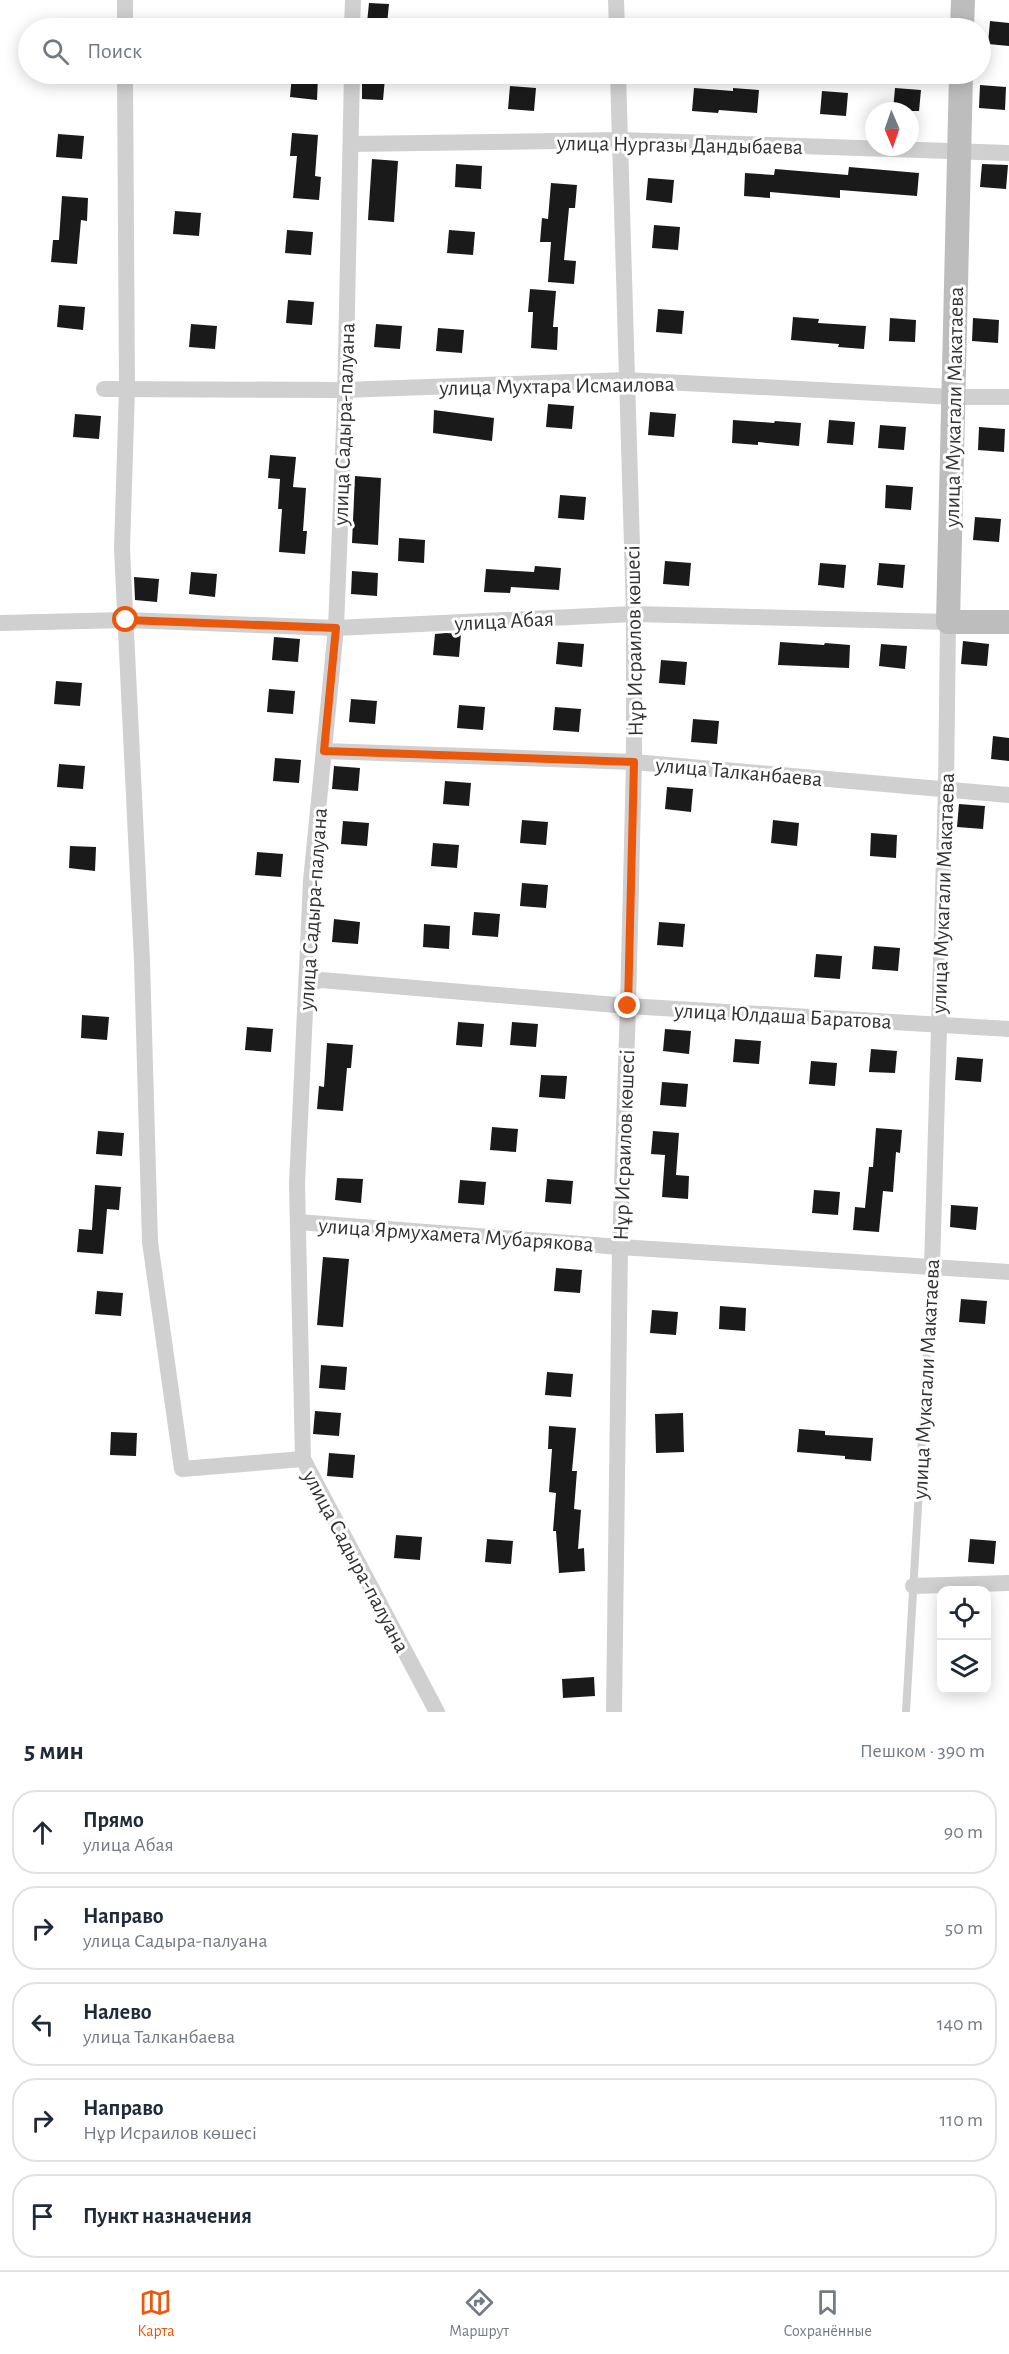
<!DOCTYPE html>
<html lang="ru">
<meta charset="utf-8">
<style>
body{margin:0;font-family:"Alegreya Sans",sans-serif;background:#f6f6f7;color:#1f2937}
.controls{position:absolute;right:18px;bottom:18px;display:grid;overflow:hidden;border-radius:12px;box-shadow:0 3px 15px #0003}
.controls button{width:54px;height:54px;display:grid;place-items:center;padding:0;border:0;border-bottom:2px solid #e0e1e3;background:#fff;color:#1f2937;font:30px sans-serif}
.compass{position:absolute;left:865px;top:102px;width:54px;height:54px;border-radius:50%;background:#fff;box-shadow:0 3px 15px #0003;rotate:178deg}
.stop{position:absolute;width:18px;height:18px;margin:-14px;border:4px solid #ea580c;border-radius:50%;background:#fff}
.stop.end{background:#ea580c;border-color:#fff;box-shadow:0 2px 6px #0008}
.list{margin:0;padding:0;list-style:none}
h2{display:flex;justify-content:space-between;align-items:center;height:78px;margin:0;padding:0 24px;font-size:26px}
h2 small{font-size:20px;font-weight:400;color:#747a83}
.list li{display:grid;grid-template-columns:39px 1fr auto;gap:18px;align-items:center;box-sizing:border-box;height:84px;margin:0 12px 12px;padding:0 12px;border:2px solid #e0e1e3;border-radius:24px}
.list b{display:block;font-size:22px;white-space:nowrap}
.list p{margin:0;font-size:20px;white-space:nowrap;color:#747a83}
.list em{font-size:20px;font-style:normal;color:#747a83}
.icon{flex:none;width:33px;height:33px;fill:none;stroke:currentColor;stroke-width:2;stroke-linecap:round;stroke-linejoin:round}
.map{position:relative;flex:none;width:1009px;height:1712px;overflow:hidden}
.search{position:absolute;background:#fff;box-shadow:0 3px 15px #0003;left:18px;right:18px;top:18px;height:66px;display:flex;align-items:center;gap:15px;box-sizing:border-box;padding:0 21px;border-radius:33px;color:#747a83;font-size:22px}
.sheet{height:558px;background:#fff}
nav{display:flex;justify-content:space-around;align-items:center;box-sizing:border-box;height:84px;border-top:2px solid #e0e1e3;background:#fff;font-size:16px;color:#747a83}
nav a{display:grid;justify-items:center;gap:3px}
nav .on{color:#ea580c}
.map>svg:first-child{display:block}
</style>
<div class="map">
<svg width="1009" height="1712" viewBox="0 0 1009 1712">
<rect width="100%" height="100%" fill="#fff"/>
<g fill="#1a1a1a">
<path d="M369,3L389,4L387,24L367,23Z"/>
<path d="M990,21L1009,23V46L988,44Z"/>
<path d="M292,75L318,77L317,100L290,97Z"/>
<path d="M362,76L385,78L383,100L362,99Z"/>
<path d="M980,85L1006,87L1005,110L979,108Z"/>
<path d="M510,86L536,88L534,111L508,109Z"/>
<path d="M694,88L733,91V88L759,90L757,113L719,110L718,113L692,111Z"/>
<path d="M895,88L921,90L919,111H893Z"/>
<path d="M822,91L848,93L846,116L820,114Z"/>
<path d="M292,133L318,135L315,176L321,177L319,200L293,198L297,156H290Z"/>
<path d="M58,134L84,136L82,159L56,157Z"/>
<path d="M372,159L398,161L394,222L368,220Z"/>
<path d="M456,164L482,166L481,189L455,187Z"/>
<path d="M982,164L1008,165L1006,189L980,187Z"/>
<path d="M849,167L919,173L917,196L840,190V198L770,192V198L744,196L745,173L774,175L775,169L848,175Z"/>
<path d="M648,178L674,180L672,203L646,200Z"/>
<path d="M551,183L577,185L575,208H569L564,260L576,261L574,284L548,282L551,242H540L542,218L548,219Z"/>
<path d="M62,196L88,198L87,221L81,220L77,264L51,262L53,240H59Z"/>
<path d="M175,211L201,213L199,236L173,234Z"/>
<path d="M654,225L680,227L678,250L652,248Z"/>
<path d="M287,230L313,232L311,255L285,253Z"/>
<path d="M449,230L475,232L473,255L447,253Z"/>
<path d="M530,289L556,291L553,327H558L557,350L531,348L533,312H528Z"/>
<path d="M288,300L314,302L312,325L286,323Z"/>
<path d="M59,305L85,307L83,330L57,327Z"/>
<path d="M658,309L684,311L682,334L656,332Z"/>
<path d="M793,317L819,319L818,323L866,326L864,349L838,347L839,344L791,340Z"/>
<path d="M890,318L916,320L915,342L889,341Z"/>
<path d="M973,318L999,320L998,343L972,341Z"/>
<path d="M191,324L217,326L215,349L189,347Z"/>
<path d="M376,324L402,326L400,349L374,347Z"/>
<path d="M438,328L464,330L462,353L436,351Z"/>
<path d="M548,404L574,406L572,429L546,427Z"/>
<path d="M434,410L494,418L492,441L433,433Z"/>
<path d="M650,412L676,414L674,437L648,435Z"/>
<path d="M75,414L101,416L99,439L73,437Z"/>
<path d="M733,420L774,423L775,421L801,423L799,446L758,442V445L732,443Z"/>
<path d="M829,420L855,422L853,445L827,443Z"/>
<path d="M880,425L906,427L904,450L878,448Z"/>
<path d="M979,427L1005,429L1004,452L978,450Z"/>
<path d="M270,455L296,457L293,487L306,488L303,531H307L305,554L279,552L282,509H278L280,479L268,478Z"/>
<path d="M355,476L381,478L378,545L352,543Z"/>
<path d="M886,485L913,487L911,510L885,508Z"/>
<path d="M560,495L586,497L584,520L558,518Z"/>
<path d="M975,517L1001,519L999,542L973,540Z"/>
<path d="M399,538L425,540L424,563L398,561Z"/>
<path d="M665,561L691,563L689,586L663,584Z"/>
<path d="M820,563L846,565L844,588L818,585Z"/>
<path d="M879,563L905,565L903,588L877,585Z"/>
<path d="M535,566L561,568L559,590L511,587L510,593L484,592L486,569L534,572Z"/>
<path d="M352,571L378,573L377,596L351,594Z"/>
<path d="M191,572L217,574L215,597L189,594Z"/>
<path d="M134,577L159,579L157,602L135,600Z"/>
<path d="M446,633L461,634L459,657L433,655L435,634Z"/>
<path d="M274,637L300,639L298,662L272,660Z"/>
<path d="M963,641L989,644L987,666L961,664Z"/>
<path d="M558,642L584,644L582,667L556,664Z"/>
<path d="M780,642L824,645L825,643L850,645L849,668L778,665Z"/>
<path d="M881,644L907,646L905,669L879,666Z"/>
<path d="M661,660L687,662L685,685L659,683Z"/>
<path d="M56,681L82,683L80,706L54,704Z"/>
<path d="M269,689L295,691L293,714L267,712Z"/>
<path d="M351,699L377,701L375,724L349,722Z"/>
<path d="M459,705L485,707L483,730L457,728Z"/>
<path d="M555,707L581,709L579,732L553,730Z"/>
<path d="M693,719L719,721L717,744L691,742Z"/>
<path d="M993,736L1009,738V761L991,759Z"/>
<path d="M275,758L301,760L299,783L273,781Z"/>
<path d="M59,764L85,766L83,789L57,787Z"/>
<path d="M334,766L360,768L358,791L332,789Z"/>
<path d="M445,781L471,783L469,806L443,804Z"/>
<path d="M667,787L693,789L691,812L665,809Z"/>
<path d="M959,804L985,806L983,829L957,827Z"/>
<path d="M522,820L548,822L546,845L520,843Z"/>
<path d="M773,820L799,823L797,846L771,843Z"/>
<path d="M343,821L369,823L367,846L341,844Z"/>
<path d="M871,833L897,835L896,858L870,856Z"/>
<path d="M433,843L459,845L457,868L431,866Z"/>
<path d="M70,846L96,847L95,871L69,868Z"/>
<path d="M257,852L283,854L281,877L255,875Z"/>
<path d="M522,883L548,885L546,908L520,906Z"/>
<path d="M474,912L500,914L498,937L472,935Z"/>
<path d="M334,919L360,922L358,944L332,942Z"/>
<path d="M659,922L685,924L683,947L657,945Z"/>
<path d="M424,924L450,926L449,949L423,947Z"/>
<path d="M874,946L900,948L898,971L872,969Z"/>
<path d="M816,954L842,956L840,979L814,977Z"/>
<path d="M82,1015L109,1017L107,1040L81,1038Z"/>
<path d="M458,1022L484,1024L482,1047L456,1045Z"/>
<path d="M512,1022L538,1024L536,1047L510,1045Z"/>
<path d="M247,1027L273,1029L271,1052L245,1050Z"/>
<path d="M665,1029L691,1031L689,1054L663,1051Z"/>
<path d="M735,1039L761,1041L759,1064L733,1062Z"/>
<path d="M327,1043L353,1045L351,1068H347L343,1111L317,1109L319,1086L324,1087Z"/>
<path d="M871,1049L897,1051L895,1073L869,1072Z"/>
<path d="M957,1057L983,1059L981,1082L955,1080Z"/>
<path d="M811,1061L837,1063L835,1086L809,1084Z"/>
<path d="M541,1075L567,1076L565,1099L539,1097Z"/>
<path d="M662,1082L688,1084L686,1107L660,1105Z"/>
<path d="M492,1127L518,1129L516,1152L490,1150Z"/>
<path d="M876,1128L902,1130L900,1153L896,1152L893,1192L883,1191L879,1232L853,1230L855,1207L865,1208L869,1167H873Z"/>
<path d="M98,1131L124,1133L122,1156L96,1154Z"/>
<path d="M653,1131L679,1133L676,1175L689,1176L688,1199L662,1197L665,1155L651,1154Z"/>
<path d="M337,1178L363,1179L361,1203L335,1200Z"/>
<path d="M547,1179L573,1181L571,1204L545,1202Z"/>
<path d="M460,1180L486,1182L484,1205L458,1203Z"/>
<path d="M95,1185L121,1187L119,1210L107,1209L103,1254L77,1252L79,1229L92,1230Z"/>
<path d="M814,1190L840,1192L838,1215L812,1213Z"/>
<path d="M951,1205L978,1207L976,1230L950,1227Z"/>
<path d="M323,1257L349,1259L343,1327L317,1325Z"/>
<path d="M556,1268L582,1270L580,1293L554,1291Z"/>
<path d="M97,1291L123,1293L121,1316L95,1314Z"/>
<path d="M961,1299L987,1301L985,1324L959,1322Z"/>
<path d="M720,1306L746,1308L745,1331L719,1329Z"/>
<path d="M652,1310L678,1312L676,1335L650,1333Z"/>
<path d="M321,1365L347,1367L345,1390L319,1388Z"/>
<path d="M547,1372L573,1374L571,1397L545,1395Z"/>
<path d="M315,1411L341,1413L339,1436L313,1434Z"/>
<path d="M683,1413L684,1452L656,1453L655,1414Z"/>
<path d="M549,1426L576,1428L572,1471H577L574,1509L581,1510L578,1549L584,1548L585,1571L559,1573L556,1531H553L556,1493L549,1492L552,1449H548Z"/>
<path d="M799,1429L825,1431V1435L873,1438L871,1461L845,1459V1456L797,1452Z"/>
<path d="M111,1432L137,1433L136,1456L110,1455Z"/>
<path d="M329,1453L355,1455L353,1478L327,1476Z"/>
<path d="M396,1535L422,1537L420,1560L394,1558Z"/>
<path d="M487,1539L513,1541L511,1564L485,1562Z"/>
<path d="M970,1539L996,1541L994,1564L968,1562Z"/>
<path d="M594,1677L595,1696L563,1698L562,1679Z"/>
</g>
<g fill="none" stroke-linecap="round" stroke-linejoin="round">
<path stroke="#d0d0d0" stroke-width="8" d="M906,1712L932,1267"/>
<g stroke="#d0d0d0" stroke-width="16">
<path d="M125,0V28"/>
<path d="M616,0L617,28"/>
<path d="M352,28L353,0"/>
<path d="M125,74L127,389L122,549L142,961L150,1242L182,1469L303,1459"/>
<path d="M352,74L345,401L336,628L311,881L297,1184L303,1459L437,1712"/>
<path d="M351,144L620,140L1009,153"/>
<path d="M104,389L344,390L626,380L953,397H1009"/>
<path d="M0,623L126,620L336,628L634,614L948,622L946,789L932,1267"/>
<path d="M324,751L634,762L1009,795"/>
<path d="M307,984L321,980L628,1006L1009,1029"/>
<path d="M298,1222L620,1247L1009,1272"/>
<path d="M913,1586L1009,1583"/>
<path d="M614,1712L620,1247L628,1006L634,762V614L618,74"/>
</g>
<g stroke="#bdbdbd" stroke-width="24">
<path d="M962,28L963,0"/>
<path d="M961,74L948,622H1009"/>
</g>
</g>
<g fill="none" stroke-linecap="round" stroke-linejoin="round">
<path stroke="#ea580c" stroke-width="8" d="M126,620L336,628L324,751L634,762L628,1006"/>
</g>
<g text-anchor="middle" stroke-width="6" stroke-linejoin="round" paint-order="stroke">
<g font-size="22" fill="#333" stroke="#fff">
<text transform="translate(680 144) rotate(1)" y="8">улица Нургазы Дандыбаева</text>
<text transform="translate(557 385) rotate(-1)" y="8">улица Мухтара Исмаилова</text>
<text transform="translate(953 407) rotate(-89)" y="8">улица Мукагали Макатаева</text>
<text transform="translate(343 424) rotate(-88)" y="8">улица Садыра-палуана</text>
<text transform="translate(504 620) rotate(-3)" y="8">улица Абая</text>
<text transform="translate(633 641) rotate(-91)" y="8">Нұр Исраилов көшесі</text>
<text transform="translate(739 771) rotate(5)" y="8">улица Талканбаева</text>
<text transform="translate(942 893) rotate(-88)" y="8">улица Мукагали Макатаева</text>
<text transform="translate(312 909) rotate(-86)" y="8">улица Садыра-палуана</text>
<text transform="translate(783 1015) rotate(3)" y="8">улица Юлдаша Баратова</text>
<text transform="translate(623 1145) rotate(-88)" y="8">Нұр Исраилов көшесі</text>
<text transform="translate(456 1234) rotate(4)" y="8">улица Ярмухамета Мубарякова</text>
<text transform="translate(925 1379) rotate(-87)" y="8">улица Мукагали Макатаева</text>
<text transform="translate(357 1561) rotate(62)" y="8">улица Садыра-палуана</text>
</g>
</g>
</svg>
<div class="controls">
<button><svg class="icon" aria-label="locate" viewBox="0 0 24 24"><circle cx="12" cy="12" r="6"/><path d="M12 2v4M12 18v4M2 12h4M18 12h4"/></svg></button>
<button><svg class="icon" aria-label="layers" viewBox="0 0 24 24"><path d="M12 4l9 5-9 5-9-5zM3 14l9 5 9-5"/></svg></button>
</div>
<svg class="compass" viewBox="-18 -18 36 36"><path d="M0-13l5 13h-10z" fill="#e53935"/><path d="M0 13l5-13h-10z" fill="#747a83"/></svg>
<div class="stop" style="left:126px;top:620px"></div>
<div class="stop end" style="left:628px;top:1006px"></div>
<div class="search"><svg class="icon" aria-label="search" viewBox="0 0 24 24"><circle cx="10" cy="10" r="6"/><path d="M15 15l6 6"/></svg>Поиск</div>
</div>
<section class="sheet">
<h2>5 мин<small>Пешком · 390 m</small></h2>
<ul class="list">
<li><svg class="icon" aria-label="ahead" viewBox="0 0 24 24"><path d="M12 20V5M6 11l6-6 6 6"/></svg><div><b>Прямо</b><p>улица Абая</p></div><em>90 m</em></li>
<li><svg class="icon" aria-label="right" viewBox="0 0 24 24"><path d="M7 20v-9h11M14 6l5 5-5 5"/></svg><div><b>Направо</b><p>улица Садыра-палуана</p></div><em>50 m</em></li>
<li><svg class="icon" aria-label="left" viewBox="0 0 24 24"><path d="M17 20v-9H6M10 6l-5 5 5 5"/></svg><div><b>Налево</b><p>улица Талканбаева</p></div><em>140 m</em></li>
<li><svg class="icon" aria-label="right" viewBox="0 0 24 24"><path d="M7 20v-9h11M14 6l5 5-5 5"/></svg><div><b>Направо</b><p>Нұр Исраилов көшесі</p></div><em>110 m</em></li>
<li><svg class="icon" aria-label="arrive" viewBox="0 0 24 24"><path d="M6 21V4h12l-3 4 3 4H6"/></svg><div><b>Пункт назначения</b></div></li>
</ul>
</section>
<nav>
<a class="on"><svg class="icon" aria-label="map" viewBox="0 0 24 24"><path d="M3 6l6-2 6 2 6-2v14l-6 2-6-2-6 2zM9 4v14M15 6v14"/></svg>Карта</a>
<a><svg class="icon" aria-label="directions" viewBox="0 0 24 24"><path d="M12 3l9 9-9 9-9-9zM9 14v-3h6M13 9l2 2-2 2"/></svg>Маршрут</a>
<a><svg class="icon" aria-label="saved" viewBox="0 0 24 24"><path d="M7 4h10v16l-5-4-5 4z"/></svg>Сохранённые</a>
</nav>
